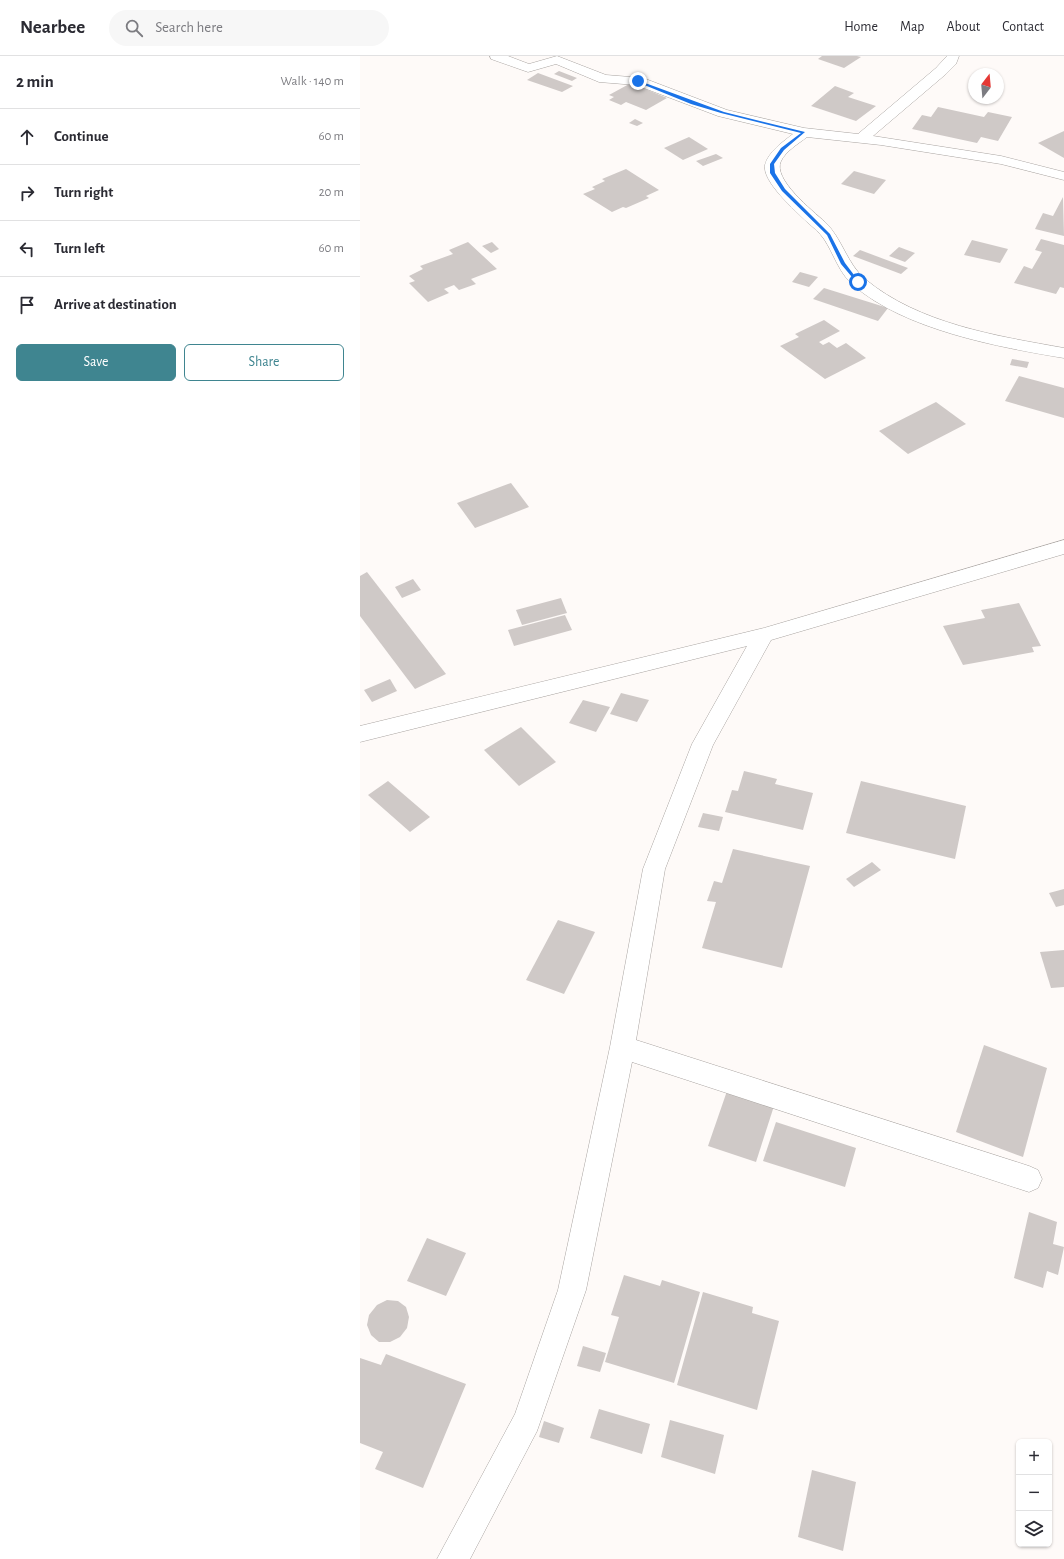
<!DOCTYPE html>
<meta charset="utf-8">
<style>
body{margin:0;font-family:"Alegreya Sans",sans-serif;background:#f7f7f7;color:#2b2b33}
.controls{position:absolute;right:12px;bottom:12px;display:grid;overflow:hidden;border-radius:6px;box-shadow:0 1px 3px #0004}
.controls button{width:36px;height:36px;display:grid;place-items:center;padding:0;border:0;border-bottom:1px solid #e1e1e2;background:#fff;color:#2b2b33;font:20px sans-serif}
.compass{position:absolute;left:608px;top:12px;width:36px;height:36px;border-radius:50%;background:#fff;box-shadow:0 1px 3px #0004;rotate:16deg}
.stop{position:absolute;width:12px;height:12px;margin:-9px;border:3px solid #1a73e8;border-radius:50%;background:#fff}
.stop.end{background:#1a73e8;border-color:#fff;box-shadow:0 1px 4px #0008}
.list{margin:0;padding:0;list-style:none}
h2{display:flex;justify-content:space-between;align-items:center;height:52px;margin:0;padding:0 16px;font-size:17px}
h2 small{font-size:13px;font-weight:400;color:#7c7c81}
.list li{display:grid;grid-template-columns:26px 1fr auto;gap:12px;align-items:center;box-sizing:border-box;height:56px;padding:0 16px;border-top:1px solid #e1e1e2}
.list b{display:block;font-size:15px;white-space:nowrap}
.list em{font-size:13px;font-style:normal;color:#7c7c81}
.actions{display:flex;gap:8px;padding:12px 16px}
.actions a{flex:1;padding:9px 0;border:1px solid #3f8590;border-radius:6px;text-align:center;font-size:14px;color:#3f8590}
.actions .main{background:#3f8590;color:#fff}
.icon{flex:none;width:22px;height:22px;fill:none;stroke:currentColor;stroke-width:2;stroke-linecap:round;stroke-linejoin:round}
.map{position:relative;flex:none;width:704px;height:1503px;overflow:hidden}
header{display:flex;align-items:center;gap:24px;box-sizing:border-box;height:56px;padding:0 20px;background:#fff;border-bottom:1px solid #e1e1e2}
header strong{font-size:19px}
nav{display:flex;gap:22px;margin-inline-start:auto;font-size:14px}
.search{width:280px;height:36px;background:#f7f7f7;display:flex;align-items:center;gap:10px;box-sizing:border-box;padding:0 14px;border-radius:22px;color:#7c7c81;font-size:15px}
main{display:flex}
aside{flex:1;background:#fff}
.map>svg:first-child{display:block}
</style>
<header>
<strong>Nearbee</strong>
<div class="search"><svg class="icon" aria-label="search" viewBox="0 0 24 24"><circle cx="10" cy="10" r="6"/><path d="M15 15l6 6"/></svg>Search here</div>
<nav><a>Home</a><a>Map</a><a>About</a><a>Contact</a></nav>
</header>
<main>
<aside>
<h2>2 min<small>Walk · 140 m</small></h2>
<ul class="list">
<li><svg class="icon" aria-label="ahead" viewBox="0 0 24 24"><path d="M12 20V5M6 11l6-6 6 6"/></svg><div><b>Continue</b></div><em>60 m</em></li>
<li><svg class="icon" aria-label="right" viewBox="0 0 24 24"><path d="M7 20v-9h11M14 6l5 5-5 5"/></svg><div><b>Turn right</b></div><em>20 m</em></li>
<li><svg class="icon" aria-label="left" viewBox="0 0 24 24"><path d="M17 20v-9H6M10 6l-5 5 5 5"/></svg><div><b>Turn left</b></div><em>60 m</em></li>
<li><svg class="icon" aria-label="arrive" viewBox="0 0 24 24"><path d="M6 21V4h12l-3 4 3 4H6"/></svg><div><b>Arrive at destination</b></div></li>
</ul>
<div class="actions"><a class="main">Save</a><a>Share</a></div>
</aside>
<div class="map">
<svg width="704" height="1503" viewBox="0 0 704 1503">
<rect width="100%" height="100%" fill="#fefaf8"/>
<g fill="#cfc9c7">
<path d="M462,0H497L501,1L484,12L458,3Z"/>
<path d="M199,15L217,22L212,25L194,18Z"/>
<path d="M178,17L213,30L202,36L167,24Z"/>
<path d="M271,27L307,42L286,54L266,46L261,49L249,44L254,41L249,39Z"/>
<path d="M475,30L494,37L488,41L516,50L496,65L451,50Z"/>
<path d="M578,51L624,61L628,56L652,61L638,85L621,81L617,87L552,73L562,59L571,61Z"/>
<path d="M275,63L283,67L277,70L269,67Z"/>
<path d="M704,75V102L678,87Z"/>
<path d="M329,81L348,93L323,104L304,92Z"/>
<path d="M356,98L363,102L343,110L336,105Z"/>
<path d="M266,113L299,134L286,140L289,142L266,152L263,151L252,156L223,138L235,133L232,131L245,125L242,123Z"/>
<path d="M494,115L526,124L514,138L481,128Z"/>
<path d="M703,141L704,180L675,173L683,157L693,160Z"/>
<path d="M681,183L704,189V232L700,231L696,238L654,227L664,210L672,213L682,196L675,194Z"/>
<path d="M612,184L648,193L640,207L604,199Z"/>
<path d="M108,186L137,213L111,223L116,228L99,234L94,229L84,233L89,237L68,246L49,227L55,225L49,220L63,213L60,210L93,198L89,194Z"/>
<path d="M132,186L139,193L131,197L122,190Z"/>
<path d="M539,191L555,197L545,206L529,200Z"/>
<path d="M500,194L548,212L541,218L493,200Z"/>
<path d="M440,216L458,221L449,231L432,226Z"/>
<path d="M464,232L528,252L518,265L453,243Z"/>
<path d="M464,264L480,275L459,286L463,289L469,286L477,292L486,287L506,302L465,323L420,290L439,281L435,278Z"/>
<path d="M652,303L669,306L667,312L650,309Z"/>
<path d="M659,320L704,332V362L645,345Z"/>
<path d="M576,346L606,368L548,398L519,375Z"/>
<path d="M151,427L169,451L115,472L97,447Z"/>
<path d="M7,516L86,618L55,633L0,560V520Z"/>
<path d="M53,523L61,534L42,542L35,531Z"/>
<path d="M201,542L207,557L162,569L156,554Z"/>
<path d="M659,547L681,590L672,591L674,596L603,609L583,570L625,562L621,554Z"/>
<path d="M205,559L212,574L154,590L148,574Z"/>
<path d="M30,623L37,635L12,646L4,634Z"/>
<path d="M261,637L289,644L277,666L250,658Z"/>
<path d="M223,644L250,651L236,676L209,667Z"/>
<path d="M161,671L196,706L159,730L124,694Z"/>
<path d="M384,715L417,723L415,728L453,737L443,774L365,756L372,734L378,735Z"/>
<path d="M28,725L70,761L50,776L8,739Z"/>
<path d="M501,725L606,750L595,803L486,777Z"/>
<path d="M343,757L363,761L359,775L338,771Z"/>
<path d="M373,793L450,810L422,912L342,892L356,846L347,845L354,825L362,827Z"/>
<path d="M512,806L521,814L494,831L486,823Z"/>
<path d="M704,833V849L696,851L689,837Z"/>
<path d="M198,864L235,876L204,938L166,924Z"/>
<path d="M704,894V931L691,932L680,896Z"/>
<path d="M624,989L687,1012L663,1101L596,1076Z"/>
<path d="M367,1035L414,1050L396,1106L348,1090Z"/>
<path d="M416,1066L496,1092L485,1131L403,1105Z"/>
<path d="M669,1156L697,1166L693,1188L704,1191L698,1219L687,1215L683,1232L654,1222Z"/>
<path d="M67,1182L106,1197L86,1240L47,1225Z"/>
<path d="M264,1219L300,1230L302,1224L340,1236L314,1327L245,1306L259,1261L251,1259Z"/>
<path d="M343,1236L393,1251L392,1257L419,1265L397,1354L317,1329Z"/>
<path d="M27,1244L38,1245L46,1251L49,1261L47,1272L40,1281L30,1286H19L11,1279L7,1269L9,1259L17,1249Z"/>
<path d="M223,1290L246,1297L240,1316L217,1310Z"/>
<path d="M26,1298L106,1328L63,1432L15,1413L23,1396L0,1387V1302L21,1309Z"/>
<path d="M239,1353L290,1368L282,1398L230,1382Z"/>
<path d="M310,1364L364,1379L355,1418L301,1401Z"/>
<path d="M184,1365L204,1372L199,1387L179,1381Z"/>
<path d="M452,1414L496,1426L483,1495L438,1481Z"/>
</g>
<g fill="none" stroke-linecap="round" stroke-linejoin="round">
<defs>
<g id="minor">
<path d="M130,0H148L169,8L197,0L246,19L283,22L367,54L444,72L498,78L576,12L587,0H599L596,8L586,18L513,80L641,100L704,116V124L641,108L521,89L447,81C438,88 426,95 421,105C412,123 453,155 465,166C482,182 487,208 505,223C559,268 637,280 704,292V302C638,291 545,274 493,229C479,217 474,198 464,183C460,177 453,171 447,166C436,155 402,126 405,109C408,96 424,85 433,78L358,60L276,29L239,26L196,8L168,16L131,3Z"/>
<path d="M704,484V498L411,584L353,689L305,813L276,984L669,1110L678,1114L682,1123L678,1132L669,1136L272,1006L226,1234L177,1375L110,1503H77L155,1358L198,1234L250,991L283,813L332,688L387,590L0,686V670L404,572Z"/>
</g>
</defs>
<use href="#minor" stroke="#a9a4a1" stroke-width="1"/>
<use href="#minor" fill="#fff" fill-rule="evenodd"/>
</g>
<path fill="#1a73e8" d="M277,24L364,56L445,76L424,94L414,108L415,117L425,133L470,178L485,207L500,227H497L481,208L467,179L422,135L410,117V108L421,92L441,77L361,57L331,48L277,26Z"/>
</svg>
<div class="controls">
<button>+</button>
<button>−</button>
<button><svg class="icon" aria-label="layers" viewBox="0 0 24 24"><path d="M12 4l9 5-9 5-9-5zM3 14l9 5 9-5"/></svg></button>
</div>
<svg class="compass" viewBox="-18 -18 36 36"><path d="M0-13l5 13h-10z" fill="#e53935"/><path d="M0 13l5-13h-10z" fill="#7c7c81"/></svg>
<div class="stop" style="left:498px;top:226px"></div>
<div class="stop end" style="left:278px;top:25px"></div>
</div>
</main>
